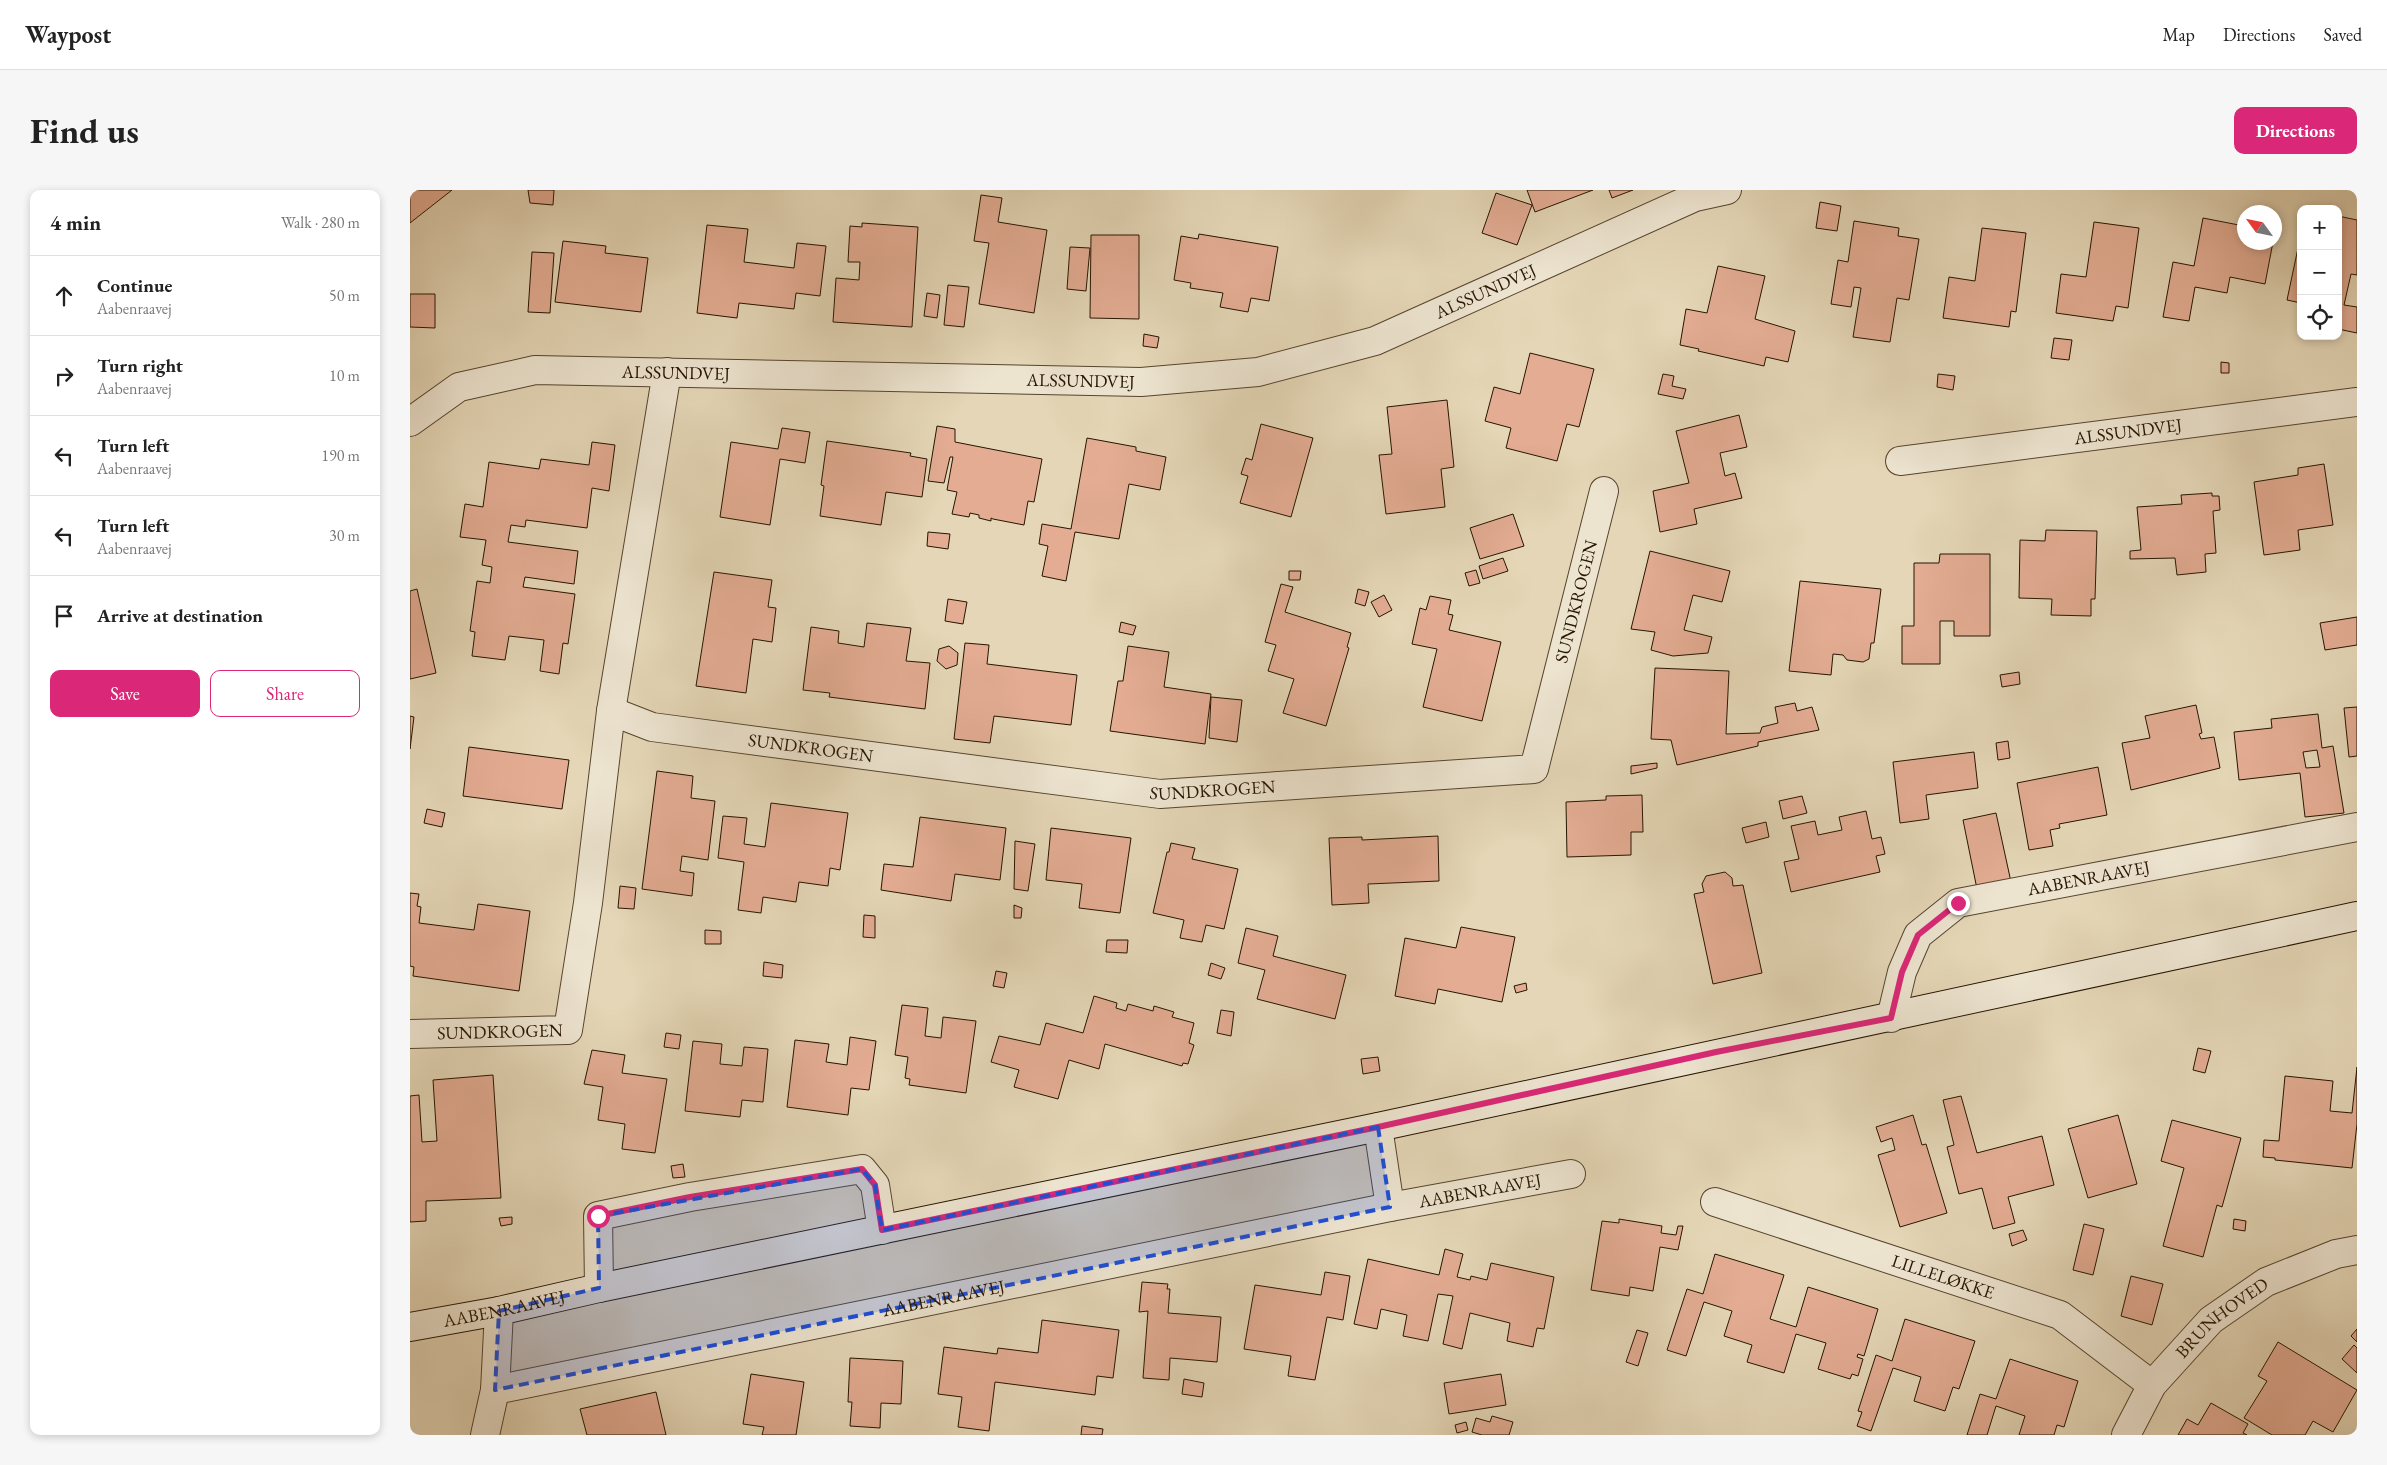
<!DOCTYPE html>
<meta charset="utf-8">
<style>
body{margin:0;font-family:"EB Garamond",serif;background:#f6f6f6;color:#222}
.controls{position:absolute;right:15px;top:15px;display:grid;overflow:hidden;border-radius:10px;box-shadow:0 2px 8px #0003}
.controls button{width:45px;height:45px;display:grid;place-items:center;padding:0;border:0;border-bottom:1px solid #e0e0e0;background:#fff;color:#222;font:25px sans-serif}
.compass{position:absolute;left:1827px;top:15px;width:45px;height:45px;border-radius:50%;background:#fff;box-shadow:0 2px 8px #0003;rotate:303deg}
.stop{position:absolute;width:15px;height:15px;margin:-11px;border:4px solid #db2777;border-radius:50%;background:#fff}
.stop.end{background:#db2777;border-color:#fff;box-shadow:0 1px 5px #0008}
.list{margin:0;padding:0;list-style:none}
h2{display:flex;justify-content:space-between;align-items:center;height:65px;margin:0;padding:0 20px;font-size:21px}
h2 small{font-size:16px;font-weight:400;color:#767676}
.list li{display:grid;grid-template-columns:32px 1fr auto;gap:15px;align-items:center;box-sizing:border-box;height:80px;padding:0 20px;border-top:1px solid #e0e0e0}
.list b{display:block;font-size:19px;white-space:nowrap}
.list p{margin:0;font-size:16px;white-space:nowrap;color:#767676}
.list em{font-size:16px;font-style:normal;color:#767676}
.actions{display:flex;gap:10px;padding:15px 20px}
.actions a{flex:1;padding:11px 0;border:1px solid #db2777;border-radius:10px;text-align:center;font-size:18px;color:#db2777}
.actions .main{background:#db2777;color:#fff}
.icon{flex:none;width:28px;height:28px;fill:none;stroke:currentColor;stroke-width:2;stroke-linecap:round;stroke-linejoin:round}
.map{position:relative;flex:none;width:1947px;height:1245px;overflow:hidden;border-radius:10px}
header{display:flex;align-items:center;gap:30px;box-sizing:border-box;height:70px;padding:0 25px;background:#fff;border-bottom:1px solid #e0e0e0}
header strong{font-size:24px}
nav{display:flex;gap:28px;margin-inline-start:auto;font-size:18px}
.intro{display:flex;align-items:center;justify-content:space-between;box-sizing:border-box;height:120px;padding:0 30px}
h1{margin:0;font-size:35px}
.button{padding:12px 22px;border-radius:10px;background:#db2777;color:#fff;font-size:18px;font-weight:700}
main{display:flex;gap:30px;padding:0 30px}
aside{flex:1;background:#fff;border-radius:10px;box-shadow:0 2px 8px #0003}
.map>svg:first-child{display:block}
</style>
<header>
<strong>Waypost</strong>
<nav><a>Map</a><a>Directions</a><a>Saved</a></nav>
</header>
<div class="intro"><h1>Find us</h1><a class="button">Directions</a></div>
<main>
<aside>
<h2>4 min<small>Walk · 280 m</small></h2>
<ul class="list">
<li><svg class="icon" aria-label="ahead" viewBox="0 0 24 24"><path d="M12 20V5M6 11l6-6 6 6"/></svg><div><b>Continue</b><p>Aabenraavej</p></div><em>50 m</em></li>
<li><svg class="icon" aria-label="right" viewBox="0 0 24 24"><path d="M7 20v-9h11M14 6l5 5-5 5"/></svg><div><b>Turn right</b><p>Aabenraavej</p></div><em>10 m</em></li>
<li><svg class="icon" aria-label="left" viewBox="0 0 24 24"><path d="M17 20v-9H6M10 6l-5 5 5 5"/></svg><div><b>Turn left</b><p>Aabenraavej</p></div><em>190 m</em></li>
<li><svg class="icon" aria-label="left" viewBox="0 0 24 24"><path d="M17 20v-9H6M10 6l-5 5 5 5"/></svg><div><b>Turn left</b><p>Aabenraavej</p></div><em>30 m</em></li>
<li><svg class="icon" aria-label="arrive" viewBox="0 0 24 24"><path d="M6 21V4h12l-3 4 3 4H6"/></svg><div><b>Arrive at destination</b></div></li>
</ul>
<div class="actions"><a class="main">Save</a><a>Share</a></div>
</aside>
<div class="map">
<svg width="1947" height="1245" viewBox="0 0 1947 1245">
<rect width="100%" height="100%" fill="#e4d6b6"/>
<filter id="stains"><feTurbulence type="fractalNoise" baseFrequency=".004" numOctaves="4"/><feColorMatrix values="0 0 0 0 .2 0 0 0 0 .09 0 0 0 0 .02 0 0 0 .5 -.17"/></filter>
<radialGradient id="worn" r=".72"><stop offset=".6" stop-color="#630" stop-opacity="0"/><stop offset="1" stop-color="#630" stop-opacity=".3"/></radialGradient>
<g fill="#e3ac93" stroke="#261500" fill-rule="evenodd">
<path d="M0,0H42L0,33Z"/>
<path d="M118,0H144L143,15L120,13Z"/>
<path d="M1117,0H1183L1125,22Z"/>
<path d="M1199,0H1223L1202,8Z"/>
<path d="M1086,3L1122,15L1107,55L1072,43Z"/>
<path d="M571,5L592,8L588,32L637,40L624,123L569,114L579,53L564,51Z"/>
<path d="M1410,12L1431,16L1427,41L1406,38Z"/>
<path d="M1928,26L1947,30V85L1941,84L1934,115L1947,117V143L1928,139Z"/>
<path d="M1793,28L1834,36V52H1863L1855,94L1820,87L1817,103L1785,97L1779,131L1753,127L1763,72L1784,76Z"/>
<path d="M1444,31L1489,38L1488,46L1509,49L1499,110L1487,108L1480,152L1443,147L1451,98L1444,97L1441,117L1421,114L1428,70L1438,72Z"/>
<path d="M1684,32L1729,38L1718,118L1706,116L1703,131L1646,123L1651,84L1676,87Z"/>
<path d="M452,33L508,37L502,137L423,132L426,88L449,90L450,72H438L440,36L452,37Z"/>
<path d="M297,35L338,39L334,72L384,78L387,53L416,56L410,106L386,103L384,119L329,113L327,128L287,123Z"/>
<path d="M1572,38L1616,43L1606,122L1601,121L1599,137L1533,128L1539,87L1565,91Z"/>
<path d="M789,44L868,57L859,111L841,108L838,122L810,117L813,103L780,98L781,93L764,90L771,46L788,49Z"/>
<path d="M1891,44V113L1877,110Z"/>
<path d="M681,45H729V129L680,128Z"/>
<path d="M153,51L196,56L195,63L238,68L231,122L145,112Z"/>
<path d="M660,57L680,58L676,101L657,99Z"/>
<path d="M122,62L144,63L140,123L118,122Z"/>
<path d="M1308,76L1355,86L1345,129L1385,141L1378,172L1356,167L1354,176L1288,161L1289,159L1270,155L1276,119L1297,123Z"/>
<path d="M538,95L559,97L554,137L534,135Z"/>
<path d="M517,103L530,105L527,128L514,126Z"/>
<path d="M0,104H25V138L0,137Z"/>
<path d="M734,144L749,147L747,158L733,156Z"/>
<path d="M1644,148L1662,150L1659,170L1641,168Z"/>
<path d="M1120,163L1184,179L1169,237L1157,234L1147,271L1096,258L1101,238L1075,231L1084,197L1110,204Z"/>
<path d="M1811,172L1819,173V183H1811Z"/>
<path d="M1253,184L1264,186L1262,196L1276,199L1273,209L1248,204Z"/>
<path d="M1528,184L1545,186L1543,200L1527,197Z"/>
<path d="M1037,210L1044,277L1031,279L1035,317L976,324L969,265L982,264L977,217Z"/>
<path d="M1329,225L1337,257L1310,263L1315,286L1325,283L1332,308L1284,319L1287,334L1250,342L1243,301L1279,293L1266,241Z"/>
<path d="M851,234L903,248L881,327L830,313L838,286L831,284L836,268L842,270Z"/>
<path d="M527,236L545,239V252L632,269L624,312L618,311L614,335L583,329L581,328V331L569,328V325L560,323L559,327L542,324L547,302L537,300L543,267H540L534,293L518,291Z"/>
<path d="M372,238L400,242L395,273L370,269L360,335L310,327L321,252L368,259Z"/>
<path d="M677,248L726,257V261L756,267L750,300L719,294L709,349L665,342L656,391L632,386L638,356L629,354L632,334L661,339Z"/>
<path d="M417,251L501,263L500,266L517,269L512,307L476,302L471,335L410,326L414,296L411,295Z"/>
<path d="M182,252L205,255L199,301L182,298L177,338L116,330L115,337L101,335L98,352L168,361L164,394L115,387L113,397L165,404L158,454L153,453L149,484L130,481L134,450L99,446L95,470L62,466L65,442L60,441L67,391L80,393L82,377L72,375L76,350L50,347L55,314L73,317L79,272L129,279L131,269L179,275Z"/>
<path d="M1914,274L1923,335L1888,340L1890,360L1854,365L1844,292L1888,285V278Z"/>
<path d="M1802,303V306H1809L1810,320L1803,321L1806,363L1795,364L1796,382L1767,385L1765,368L1720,369V361L1731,360L1727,317L1772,314L1771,305Z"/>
<path d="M1103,324L1114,356L1070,369L1060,338Z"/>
<path d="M1636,340L1687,341L1685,409H1681V426L1641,425L1642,409L1609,408L1610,350L1635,351Z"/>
<path d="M518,342L540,344L538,359L517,356Z"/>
<path d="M1240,361L1320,381L1312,412L1283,405L1274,440L1302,447L1298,463L1263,466L1241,460L1245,442L1221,439Z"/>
<path d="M1530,364H1580V446H1544V431H1530V474H1492V436H1504V373H1529Z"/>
<path d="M1093,368L1098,381L1073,389L1069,376Z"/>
<path d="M1066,380L1070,393L1059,396L1055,383Z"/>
<path d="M879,381H891L890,390H879Z"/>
<path d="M304,382L362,390L358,417L366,418L362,452L343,449L336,503L286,496Z"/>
<path d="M1390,391L1471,399L1464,453H1461L1459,469L1453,472L1437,470L1433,465L1423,464L1421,485L1379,481Z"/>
<path d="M871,394L883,397L875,422L941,443L937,457L939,458L916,536L873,523L884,489L858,481L866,455L855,452Z"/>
<path d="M7,399L26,483L0,489V401Z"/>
<path d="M948,399L959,402L955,416L945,413Z"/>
<path d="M974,405L982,420L969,427L961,412Z"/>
<path d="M1020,406L1041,410L1038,424L1043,425L1039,440L1091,452L1072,531L1013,517L1027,459L1002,454L1010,418L1016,420Z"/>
<path d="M538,409L557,412L553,434L535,431Z"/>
<path d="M1947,427V455L1915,460L1910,433Z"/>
<path d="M711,432L726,436L723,445L709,442Z"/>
<path d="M457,433L501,438L496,471L520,473L515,519L419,507L420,503L393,500L401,437L429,441L428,453L454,457Z"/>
<path d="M555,453L579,455L577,474L667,485L661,535L584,526L580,553L544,549Z"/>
<path d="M539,456L548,463L547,475L536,479L527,471L529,459Z"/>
<path d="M718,456L759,462L754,497L801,504L795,554L700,541L708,491H713Z"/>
<path d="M1245,478L1319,481L1316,544L1350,543L1352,537L1368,533L1365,517L1385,513L1387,521L1402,517L1409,540L1348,552V556L1267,575L1261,550L1241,549Z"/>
<path d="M1609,482L1610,494L1592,497L1590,485Z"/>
<path d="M801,507L832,510L827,552L799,548Z"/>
<path d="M1786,515L1792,543L1789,544L1791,549L1804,547L1810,578L1721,600L1712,553L1740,548L1735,526Z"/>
<path d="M1947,517V566L1939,567L1934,518Z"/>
<path d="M1908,524L1912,558L1923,556L1934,623L1895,627L1890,583L1829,590L1824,542L1862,538L1861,529ZM1907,560L1910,577L1896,578L1893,562Z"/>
<path d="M0,526L4,527L0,559Z"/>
<path d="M1598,551L1600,568L1588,570L1586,553Z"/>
<path d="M59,557L159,570L152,619L53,606Z"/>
<path d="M1564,562L1568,598L1516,605L1519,629L1490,633L1483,572Z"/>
<path d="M1247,573V578L1221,584V576Z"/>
<path d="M1688,577L1697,625L1649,634L1650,638L1640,640L1643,656L1619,660L1607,593Z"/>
<path d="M247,581L283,586L281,608L305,611L298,670L272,666L270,681L284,683L282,706L232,699Z"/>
<path d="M1232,605L1233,642H1221V665L1157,667L1156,612L1196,610V606Z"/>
<path d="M1392,606L1397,623L1373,629L1369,611Z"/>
<path d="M361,613L438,623L430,680L420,678L418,696L389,692L386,712L353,707L351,723L328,720L334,672L308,668L313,626L337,628L334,654L355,657Z"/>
<path d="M17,619L35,623L32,637L14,633Z"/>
<path d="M1456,621L1462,649L1471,647L1475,664L1466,666L1470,682L1381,702L1374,672L1389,669L1381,636L1405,631L1408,645L1432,640L1429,627Z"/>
<path d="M1586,623L1601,692L1567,699L1553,630Z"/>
<path d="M510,627L596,638L590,690L545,684L541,711L471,700L474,674L503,677Z"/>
<path d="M1356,632L1359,647L1336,653L1332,638Z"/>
<path d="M641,638L721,648L710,723L669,718L672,694L636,690Z"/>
<path d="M1028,646L1029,691L958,694L959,713L922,715L919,648L952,647V650Z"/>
<path d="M605,651L625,654L618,701L604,699Z"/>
<path d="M761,653L785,658L782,669L828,679L814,739L796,735L792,752L770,748L774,730L743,723L757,662H759Z"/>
<path d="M1315,682L1322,688L1323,696L1333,695L1352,783L1303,794L1284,704L1294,702L1292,694L1296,686Z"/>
<path d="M210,696L226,698L224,719L208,718Z"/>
<path d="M0,703L9,704L7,716L11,717L9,733L64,740L68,714L120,721L109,801L3,786L4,777L0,776Z"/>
<path d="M604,715L612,718L611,728H604Z"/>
<path d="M454,725L465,726V748L453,747Z"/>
<path d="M1051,737L1105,747L1092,812L1028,799L1025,814L985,806L995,748L1046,758Z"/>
<path d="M836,738L868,746L863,766L936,785L925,829L847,809L855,780L828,773Z"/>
<path d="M295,740L311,741V754H295Z"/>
<path d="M697,750H718L717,763L696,762Z"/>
<path d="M354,772L373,775L372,788L353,786Z"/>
<path d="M801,773L815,778L811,789L798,785Z"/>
<path d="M586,781L597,783L594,798L583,796Z"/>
<path d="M1116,793L1117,800L1106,803L1104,796Z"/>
<path d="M684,806L707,813L706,818L716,821L718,814L743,821L744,816L764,822L762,827L784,833L779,853L784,855L778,874L773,873L772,876L695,854L689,879L659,870L648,909L604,897L609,880L581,872L589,846L630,855L636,833L673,843Z"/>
<path d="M492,815L518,818L515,846L531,848L533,827L566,831L556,903L499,895L500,889L495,888L498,867L485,865Z"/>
<path d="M811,820L824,822L821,846L807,843Z"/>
<path d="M256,843L271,845L269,859L254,857Z"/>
<path d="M440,847L466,851L459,900L441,898L438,925L377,917L385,850L419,854L416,872L437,875Z"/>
<path d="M283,851L312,854L310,874L332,876L334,857L358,859L353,912L332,910L330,927L275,921Z"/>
<path d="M1788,858L1801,861L1795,883L1783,880Z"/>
<path d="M182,860L215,865L212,883L257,889L245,963L212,959L215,934L188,930L193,897L174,894Z"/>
<path d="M968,867L970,881L953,884L951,869Z"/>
<path d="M1947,877V934L1942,978L1865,970V968L1853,967L1854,950L1869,951L1875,886L1923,891L1920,921L1942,923Z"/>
<path d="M83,885L91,1008L16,1011V1031L0,1032V906L9,905L12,952L27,951L23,890Z"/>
<path d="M1551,906L1567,963L1632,946L1644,995L1598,1007L1605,1033L1583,1039L1572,998L1549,1004L1537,957L1544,955L1533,910Z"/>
<path d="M1503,925L1512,955L1516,954L1537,1023L1490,1037L1468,965L1485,960L1482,948L1471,952L1466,937Z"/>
<path d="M1708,925L1727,994L1678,1008L1658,939Z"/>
<path d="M1762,930L1831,948L1812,1017L1807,1015L1793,1067L1753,1056L1774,978L1751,971Z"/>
<path d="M273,974L275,987L263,988L261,976Z"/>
<path d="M102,1027V1034L91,1036L89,1028Z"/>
<path d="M1209,1029L1252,1036L1251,1043L1266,1045L1268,1036H1273L1268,1060L1250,1057L1243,1101L1220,1097L1219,1106L1181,1100L1192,1031L1209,1033Z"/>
<path d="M1824,1029L1836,1031L1835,1041L1823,1039Z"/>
<path d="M1674,1034L1694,1039L1683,1085L1663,1080Z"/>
<path d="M1613,1040L1617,1050L1602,1056L1599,1044Z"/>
<path d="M1035,1059L1053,1064L1047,1087L1060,1090L1061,1086L1077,1090L1081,1073L1144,1087L1134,1139L1127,1138L1123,1157L1097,1151L1100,1133L1060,1123L1052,1159L1033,1154L1043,1106L1028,1104L1018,1151L993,1146L997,1125L971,1119L967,1139L944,1134L958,1069L1029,1085Z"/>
<path d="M1305,1064L1374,1085L1360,1129L1386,1137L1398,1097L1468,1119L1454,1166L1448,1164L1447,1167L1453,1169L1448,1186L1442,1184L1440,1189L1408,1179L1416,1153L1386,1144L1374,1183L1337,1172L1342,1155L1314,1146L1322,1121L1294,1112L1276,1166L1257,1160L1277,1099L1293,1104Z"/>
<path d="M915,1082L940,1086L933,1130L917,1127L905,1190L878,1186L881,1166L834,1159L845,1095L911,1105Z"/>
<path d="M1721,1086L1753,1094L1742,1135L1711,1126Z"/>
<path d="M732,1092L758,1094L757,1099H760L758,1123L811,1127L807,1172L760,1168L759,1190L733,1188L738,1121L729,1122Z"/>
<path d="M1495,1129L1565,1151L1549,1199L1543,1197L1535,1221L1504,1211L1511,1187L1483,1178L1461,1241L1447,1236L1452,1222L1448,1221L1466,1165L1482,1171Z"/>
<path d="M632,1130L709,1140L703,1188L687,1186L685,1205L585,1192L579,1241L548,1237L552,1207L528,1204L534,1157L587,1164L588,1158L628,1163Z"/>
<path d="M1947,1139V1152L1941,1146Z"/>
<path d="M1227,1140L1238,1143L1228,1176L1216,1172Z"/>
<path d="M1868,1152L1947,1200L1923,1242L1903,1231L1895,1245H1862L1834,1228L1857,1191L1848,1186Z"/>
<path d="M1944,1155L1947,1158V1183L1932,1169Z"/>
<path d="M440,1168L493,1171L491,1214L471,1213L470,1238L440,1236L442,1212H438Z"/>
<path d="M1600,1169L1668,1191L1654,1237L1647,1235L1644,1245H1609L1615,1226L1586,1216L1577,1245H1557L1570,1204L1586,1209Z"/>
<path d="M341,1184L394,1192L386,1245H352L354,1237L333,1234Z"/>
<path d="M1091,1184L1096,1215L1039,1224L1034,1193Z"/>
<path d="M774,1189L794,1193L792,1207L772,1204Z"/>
<path d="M246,1202L256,1245H177L170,1219Z"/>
<path d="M1801,1213L1838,1234L1833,1243L1837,1245H1768L1777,1229L1788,1235Z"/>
<path d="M1082,1226L1103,1232L1099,1245H1072L1062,1242L1066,1228L1080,1232Z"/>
<path d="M1056,1232L1058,1240L1047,1243L1045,1235Z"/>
<path d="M672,1236L693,1239L692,1245H671Z"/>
</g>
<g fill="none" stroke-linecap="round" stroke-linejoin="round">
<defs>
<g id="street">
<path id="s1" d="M0,232L49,197L125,180L731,192L848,182L965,151L1285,7L1317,0"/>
<path id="s2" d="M1490,271L1947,212"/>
<path id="s3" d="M201,521L242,537L750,604L1124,579L1194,301"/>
<path id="s4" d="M1481,828L1492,782L1508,745L1548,713L1947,637"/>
<path id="s5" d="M0,844L158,840L178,713L201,521L257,182"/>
<path d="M968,937L980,1017"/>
<path id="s6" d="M1305,1012L1650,1125L1742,1195"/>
<path d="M189,1098L188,1026L280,1007L452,979L465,995L472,1040"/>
<path id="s7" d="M85,1200L980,1017L1161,984"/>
<path d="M75,1245L85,1200L89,1121"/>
<path id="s8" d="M1716,1245L1742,1195L1801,1130L1856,1092L1926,1064L1947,1060"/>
</g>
<g id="secondary">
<path id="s9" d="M0,1137L89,1121L189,1098L968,937L1947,726"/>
</g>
</defs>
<use href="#street" stroke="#56452e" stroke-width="30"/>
<use href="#secondary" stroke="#261500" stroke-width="30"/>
<use href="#street" stroke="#ede4d0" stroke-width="28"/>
<use href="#secondary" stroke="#ede4d0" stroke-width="28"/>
</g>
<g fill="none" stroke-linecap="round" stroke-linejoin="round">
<path stroke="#db2777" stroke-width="6" d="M188,1026L280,1007L452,979L465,995L472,1040L968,937L1306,862L1481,828L1492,782L1508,745L1548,713"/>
</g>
<path fill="#1d4ed8" fill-opacity="0.2" stroke="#1d4ed8" stroke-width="4" stroke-dasharray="10 6" stroke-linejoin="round" d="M968,937L980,1017L85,1200L89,1121L189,1098L188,1026L452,979L465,995L472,1040Z"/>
<g text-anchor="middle" stroke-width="4" stroke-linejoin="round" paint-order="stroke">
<g font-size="18" fill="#261500" stroke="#ede4d0">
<text dy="6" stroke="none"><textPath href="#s1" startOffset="1104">ALSSUNDVEJ</textPath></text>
<text dy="6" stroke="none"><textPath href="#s1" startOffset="279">ALSSUNDVEJ</textPath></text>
<text dy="6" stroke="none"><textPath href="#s1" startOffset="684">ALSSUNDVEJ</textPath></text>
<text dy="6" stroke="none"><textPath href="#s2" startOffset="230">ALSSUNDVEJ</textPath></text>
<text dy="6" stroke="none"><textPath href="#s3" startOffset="1104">SUNDKROGEN</textPath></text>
<text dy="6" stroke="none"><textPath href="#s3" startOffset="204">SUNDKROGEN</textPath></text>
<text dy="6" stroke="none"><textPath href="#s3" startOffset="609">SUNDKROGEN</textPath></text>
<text dy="6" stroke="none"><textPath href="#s4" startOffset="272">AABENRAAVEJ</textPath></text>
<text dy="6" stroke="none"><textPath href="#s5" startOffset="90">SUNDKROGEN</textPath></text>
<text dy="6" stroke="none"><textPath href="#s7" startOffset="1005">AABENRAAVEJ</textPath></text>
<text dy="6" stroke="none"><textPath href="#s6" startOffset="240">LILLELØKKE</textPath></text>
<text dy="6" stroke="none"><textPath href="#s7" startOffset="458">AABENRAAVEJ</textPath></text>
<text dy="6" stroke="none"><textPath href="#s9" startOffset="96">AABENRAAVEJ</textPath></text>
<text dy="6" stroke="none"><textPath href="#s8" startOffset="154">BRUNHOVED</textPath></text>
</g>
</g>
<rect width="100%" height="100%" filter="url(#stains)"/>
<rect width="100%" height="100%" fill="url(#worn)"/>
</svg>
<div class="controls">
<button>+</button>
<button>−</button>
<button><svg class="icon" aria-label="locate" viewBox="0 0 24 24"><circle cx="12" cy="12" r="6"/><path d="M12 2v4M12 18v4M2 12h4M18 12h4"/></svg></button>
</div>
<svg class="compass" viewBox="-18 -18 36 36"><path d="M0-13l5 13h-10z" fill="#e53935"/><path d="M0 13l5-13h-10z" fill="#767676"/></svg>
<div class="stop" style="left:188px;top:1026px"></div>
<div class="stop end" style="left:1548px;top:713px"></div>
</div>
</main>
